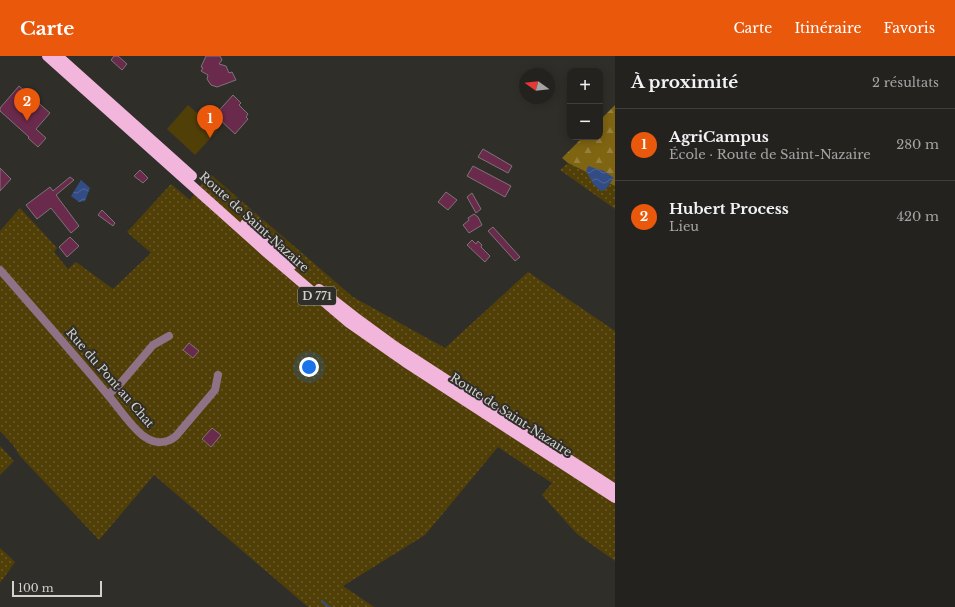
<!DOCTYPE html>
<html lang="fr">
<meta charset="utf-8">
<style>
body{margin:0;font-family:"Libre Baskerville",serif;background:#2c2a28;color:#f1f3f6}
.controls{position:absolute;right:12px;top:12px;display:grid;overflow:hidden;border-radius:8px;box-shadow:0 2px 10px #0003}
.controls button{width:36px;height:36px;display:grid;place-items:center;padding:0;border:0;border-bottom:1px solid #413f3d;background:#24221f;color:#f1f3f6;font:20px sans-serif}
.compass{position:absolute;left:519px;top:12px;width:36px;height:36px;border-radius:50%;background:#24221f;box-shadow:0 2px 10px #0003;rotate:285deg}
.scale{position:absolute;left:12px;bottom:10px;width:90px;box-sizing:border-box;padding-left:4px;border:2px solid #d2d1ce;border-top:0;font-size:11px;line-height:14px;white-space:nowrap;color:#d2d1ce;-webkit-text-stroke:3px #302e29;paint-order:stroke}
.you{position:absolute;left:309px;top:311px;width:14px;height:14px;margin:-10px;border:3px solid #fff;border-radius:50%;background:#1a73e8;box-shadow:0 0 0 6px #1a73e833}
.badge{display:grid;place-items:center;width:26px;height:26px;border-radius:50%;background:#ea580c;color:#fff;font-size:13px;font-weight:700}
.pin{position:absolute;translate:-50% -33px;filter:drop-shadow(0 1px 2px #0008)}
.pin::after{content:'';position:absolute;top:21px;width:14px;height:12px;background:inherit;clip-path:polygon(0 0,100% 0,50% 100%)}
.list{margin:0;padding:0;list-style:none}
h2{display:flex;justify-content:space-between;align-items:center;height:52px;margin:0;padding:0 16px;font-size:17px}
h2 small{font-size:13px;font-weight:400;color:#a3a4a4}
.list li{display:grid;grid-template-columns:26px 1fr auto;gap:12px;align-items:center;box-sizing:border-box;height:72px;padding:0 16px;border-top:1px solid #413f3d}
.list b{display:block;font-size:15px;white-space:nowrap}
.list p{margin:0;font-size:13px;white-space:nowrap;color:#a3a4a4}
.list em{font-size:13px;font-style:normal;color:#a3a4a4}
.map{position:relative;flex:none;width:615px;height:551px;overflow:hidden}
header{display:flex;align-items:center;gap:24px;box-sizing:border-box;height:56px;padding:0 20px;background:#ea580c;color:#fff}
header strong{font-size:19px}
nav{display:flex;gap:22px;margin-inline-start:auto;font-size:14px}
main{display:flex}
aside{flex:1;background:#24221f}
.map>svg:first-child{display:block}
</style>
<header>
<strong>Carte</strong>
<nav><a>Carte</a><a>Itinéraire</a><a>Favoris</a></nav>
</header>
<main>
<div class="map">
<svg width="615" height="551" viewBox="0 0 615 551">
<defs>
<pattern id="grass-dots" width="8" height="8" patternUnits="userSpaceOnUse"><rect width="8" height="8" fill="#513f08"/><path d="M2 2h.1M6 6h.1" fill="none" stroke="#695a2b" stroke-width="1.8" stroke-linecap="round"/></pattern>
<pattern id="forest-firs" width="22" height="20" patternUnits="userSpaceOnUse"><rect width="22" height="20" fill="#7f6412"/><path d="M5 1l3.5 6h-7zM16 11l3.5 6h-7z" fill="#96803e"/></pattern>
<pattern id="water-waves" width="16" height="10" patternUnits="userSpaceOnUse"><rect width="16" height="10" fill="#324c85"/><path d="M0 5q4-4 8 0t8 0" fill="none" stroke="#4f6595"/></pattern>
</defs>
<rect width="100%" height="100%" fill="#302e29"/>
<g fill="url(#grass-dots)">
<path d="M568,107L615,130V153L560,114Z"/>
<path d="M209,117L353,241L445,292L528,216L615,275V505L577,478L542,439L552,427L498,391L425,479L343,530L374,551H308L154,419L99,484L20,400L13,389L0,375V175L20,152L57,192L54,196L68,213L76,206L113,233L151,197L127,176L171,128L190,144Z"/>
<path d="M0,390L14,405L0,419Z"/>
<path d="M0,492L15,506L0,527Z"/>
</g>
<path fill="url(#forest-firs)" d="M615,49V130L568,107L562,102L583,81H600V64Z"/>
<path fill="#513f08" d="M188,49L217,75L195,99L167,73Z"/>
<g fill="url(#water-waves)">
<path d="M588,110L604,115L614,122L605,134L601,135L594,129L586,115Z"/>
<path d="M81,124L90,132L85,145L79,146L71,140Z"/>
</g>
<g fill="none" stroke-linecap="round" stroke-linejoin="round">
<path stroke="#324c85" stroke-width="2" d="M322,545L329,551"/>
</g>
<g fill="#6a2a4b" stroke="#7c7578">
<path d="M114,0H118L127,8L122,14L111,4Z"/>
<path d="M206,0H220L222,4L219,8L226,10L229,17L232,16L236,24L217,31L211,29L207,23L208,19L201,15L203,12L201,11Z"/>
<path d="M19,30L50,57L36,73L46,82L38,91L28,82L29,81L0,55V52Z"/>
<path d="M233,39L241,47L239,49L248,58L246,61L248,63L235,78L215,59Z"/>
<path d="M483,93L512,110L508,117L478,101Z"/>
<path d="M473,110L511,130L505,141L467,120Z"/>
<path d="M0,112L11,123L0,135Z"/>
<path d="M140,114L148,122L143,127L134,120Z"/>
<path d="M70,121L74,124L56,139L79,170L71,177L51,152L37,163L26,149L50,131L53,135Z"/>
<path d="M446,136L457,144L448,154L438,146Z"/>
<path d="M472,137L481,153L476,157L467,141Z"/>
<path d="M102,154L115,167L113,170L98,159Z"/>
<path d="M474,158L478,161L482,169L469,177L463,169L469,164L468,162Z"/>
<path d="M493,171L520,201L515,205L488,175Z"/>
<path d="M70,181L79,190L67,201L59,191Z"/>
<path d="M472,184L476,188L478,185L482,189L481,191L490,200L485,206L467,189Z"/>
<path d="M189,287L199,295L193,302L183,294Z"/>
<path d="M212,372L221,379L211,391L202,383Z"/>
</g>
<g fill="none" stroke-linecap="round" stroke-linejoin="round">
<g stroke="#8f7285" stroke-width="8">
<path d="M0,214C36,255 72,296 107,338C117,349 133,374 145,381C155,388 167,388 176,380L215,334L218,319"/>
<path d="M108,339L119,329L153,289L169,280"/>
</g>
<g stroke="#f2b6dc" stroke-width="10">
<path d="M47,0L267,197L349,267L405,306L615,442"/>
<path d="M58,0L192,120"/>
<path d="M245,168L292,209"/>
<path d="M319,233L355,261L396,291L615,433"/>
</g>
</g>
<g text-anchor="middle" stroke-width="4" stroke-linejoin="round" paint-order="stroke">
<rect fill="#302e29" stroke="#a1a09c" stroke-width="1" x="298" y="231" width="38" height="18" rx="3"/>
<g font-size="11" font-weight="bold" fill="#d2d1ce">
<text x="317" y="244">D 771</text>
</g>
<g font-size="12" fill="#d2d1ce" stroke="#302e29">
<text transform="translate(254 166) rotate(42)" y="4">Route de Saint-Nazaire</text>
<text transform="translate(110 322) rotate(49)" y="4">Rue du Pont au Chat</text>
<text transform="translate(511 359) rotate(33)" y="4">Route de Saint-Nazaire</text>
</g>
</g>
</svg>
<div class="controls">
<button>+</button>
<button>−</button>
</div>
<svg class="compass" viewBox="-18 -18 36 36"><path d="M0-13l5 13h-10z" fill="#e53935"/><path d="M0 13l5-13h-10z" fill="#a3a4a4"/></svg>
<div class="scale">100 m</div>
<div class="you"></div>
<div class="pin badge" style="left:210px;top:82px">1</div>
<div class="pin badge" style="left:27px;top:65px">2</div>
</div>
<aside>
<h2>À proximité<small>2 résultats</small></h2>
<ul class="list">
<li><span class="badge">1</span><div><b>AgriCampus</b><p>École · Route de Saint-Nazaire</p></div><em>280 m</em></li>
<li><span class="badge">2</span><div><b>Hubert Process</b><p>Lieu</p></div><em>420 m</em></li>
</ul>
</aside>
</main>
